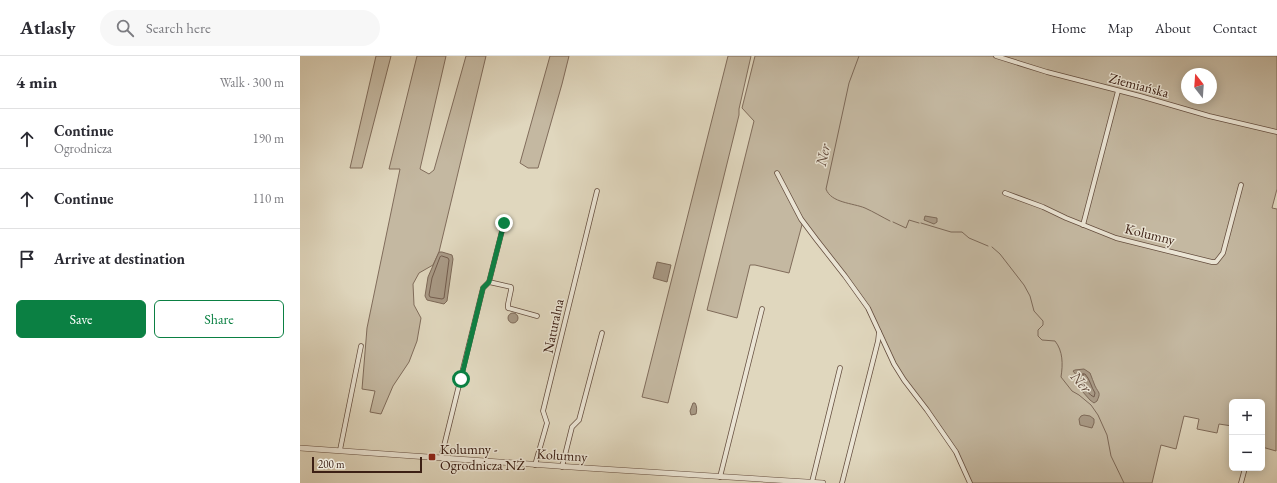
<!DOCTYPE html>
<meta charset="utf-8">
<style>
body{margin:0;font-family:"EB Garamond",serif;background:#f7f7f7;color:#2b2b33}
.controls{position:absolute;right:12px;bottom:12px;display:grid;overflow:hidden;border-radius:6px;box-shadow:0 2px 10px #0003}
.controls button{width:36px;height:36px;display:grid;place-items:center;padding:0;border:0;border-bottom:1px solid #e1e1e2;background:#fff;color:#2b2b33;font:20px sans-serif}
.compass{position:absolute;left:881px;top:12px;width:36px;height:36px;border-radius:50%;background:#fff;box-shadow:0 2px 10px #0003;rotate:343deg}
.scale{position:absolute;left:12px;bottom:10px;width:110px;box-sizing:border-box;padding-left:4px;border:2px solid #3c2015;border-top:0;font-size:11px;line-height:14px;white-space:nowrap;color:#3c2015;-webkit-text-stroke:3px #ebe5d5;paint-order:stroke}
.stop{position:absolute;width:12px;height:12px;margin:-9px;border:3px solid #0b8043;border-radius:50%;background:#fff}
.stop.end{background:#0b8043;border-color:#fff;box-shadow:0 1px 4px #0008}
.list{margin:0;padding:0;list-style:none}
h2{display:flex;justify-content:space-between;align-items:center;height:52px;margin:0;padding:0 16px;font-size:17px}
h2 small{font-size:13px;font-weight:400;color:#7c7c81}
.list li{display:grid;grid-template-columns:26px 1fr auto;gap:12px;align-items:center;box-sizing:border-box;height:60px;padding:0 16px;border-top:1px solid #e1e1e2}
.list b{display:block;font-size:15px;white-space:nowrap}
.list p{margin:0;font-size:13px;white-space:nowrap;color:#7c7c81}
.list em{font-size:13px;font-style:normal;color:#7c7c81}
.actions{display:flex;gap:8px;padding:12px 16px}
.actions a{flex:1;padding:9px 0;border:1px solid #0b8043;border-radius:6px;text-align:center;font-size:14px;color:#0b8043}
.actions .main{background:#0b8043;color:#fff}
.icon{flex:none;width:22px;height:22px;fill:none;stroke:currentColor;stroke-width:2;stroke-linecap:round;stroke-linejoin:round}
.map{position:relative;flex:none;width:977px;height:427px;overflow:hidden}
header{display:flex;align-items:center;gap:24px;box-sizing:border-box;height:56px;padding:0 20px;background:#fff;border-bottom:1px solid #e1e1e2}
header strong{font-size:19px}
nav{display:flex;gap:22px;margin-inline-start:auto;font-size:14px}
.search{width:280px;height:36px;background:#f7f7f7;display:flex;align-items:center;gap:10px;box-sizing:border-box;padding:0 14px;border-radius:22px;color:#7c7c81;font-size:15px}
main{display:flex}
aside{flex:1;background:#fff}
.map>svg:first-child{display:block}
</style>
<header>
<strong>Atlasly</strong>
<div class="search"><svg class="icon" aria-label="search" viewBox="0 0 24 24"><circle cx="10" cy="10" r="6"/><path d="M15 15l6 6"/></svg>Search here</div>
<nav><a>Home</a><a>Map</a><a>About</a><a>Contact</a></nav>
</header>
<main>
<aside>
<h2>4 min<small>Walk · 300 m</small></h2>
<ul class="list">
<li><svg class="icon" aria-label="ahead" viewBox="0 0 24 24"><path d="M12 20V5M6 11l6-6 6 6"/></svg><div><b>Continue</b><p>Ogrodnicza</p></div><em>190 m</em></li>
<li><svg class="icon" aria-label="ahead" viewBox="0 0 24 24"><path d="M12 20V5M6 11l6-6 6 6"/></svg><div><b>Continue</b></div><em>110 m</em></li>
<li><svg class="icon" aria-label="arrive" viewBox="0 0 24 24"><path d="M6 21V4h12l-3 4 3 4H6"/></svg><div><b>Arrive at destination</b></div></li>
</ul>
<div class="actions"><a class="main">Save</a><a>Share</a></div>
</aside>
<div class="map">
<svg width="977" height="427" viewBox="0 0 977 427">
<rect width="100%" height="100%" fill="#e0d7be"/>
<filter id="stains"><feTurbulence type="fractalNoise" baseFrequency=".005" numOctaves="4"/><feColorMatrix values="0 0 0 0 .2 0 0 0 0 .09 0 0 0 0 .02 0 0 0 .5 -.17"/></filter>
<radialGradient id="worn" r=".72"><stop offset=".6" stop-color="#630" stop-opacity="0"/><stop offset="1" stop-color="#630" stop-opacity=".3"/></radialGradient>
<g fill="#c4b8a1" stroke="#806c5b" fill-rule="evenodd">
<path d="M76,0H91L62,112H50Z"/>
<path d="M117,0H146L120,113L129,118L134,114L166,0H186L139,196L133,209L119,217L113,228L114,249L121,262L117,285L109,306L93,330L81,358L70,356L75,335L62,333L67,272L100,113H89Z"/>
<path d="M250,0H269L262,28L238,112H228L220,107Z"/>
<path d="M428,0H451L439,53V59L368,347L342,341Z"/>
<path d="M455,0H977V133L972,152L977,153L976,395L962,391V346H932V370L919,368L917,377L897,373L899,363L884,360L876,393L861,389L852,427H670L659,401L595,308L571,256L503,165L489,217L455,209H450L437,262L407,254L454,65L442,52ZM887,18H911V42H887Z"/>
</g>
<g fill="#a89985" stroke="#7d6958">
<path d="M625,160L637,162V166L634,168L624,164Z"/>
<path d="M139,196H142L152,199L153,203L147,245L144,248L127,244L125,240L128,221Z"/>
<path d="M357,206L371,209L367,226L353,222Z"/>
<circle cx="213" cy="262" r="5"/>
<path d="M784,313L790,317C792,321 793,326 795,330C799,338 801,336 797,345L794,347L790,344L782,335L781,325L773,315L775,314Z"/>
<path d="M393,347H395C397,350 397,354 396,358L391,359L390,355Z"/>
<path d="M784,359L790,360L794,363V367L792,372L780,369L779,363L781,360Z"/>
</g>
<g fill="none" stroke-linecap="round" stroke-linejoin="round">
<g stroke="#725c4d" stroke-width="1">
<path d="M142,200L148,202L149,204L144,242L142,243L130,241L129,239L132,222L140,201Z"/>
<path d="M783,318H785C790,323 791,331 795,337L794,341C785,337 784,326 783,318Z"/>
</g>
<g stroke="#7d6958" stroke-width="1">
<path d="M559,0L549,27L526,133C531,147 553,147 565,152C574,156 582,161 590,165"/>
<path d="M593,166L606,172L609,164L619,167"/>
<path d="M621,167L651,176H662L669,182L688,190"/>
<path d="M692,191L700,198L724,229L730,240L734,255L743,265V269L738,274V280L742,284L755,285C763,295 763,308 761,321L772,335L779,339L791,349L798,359L807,379L811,400L824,427"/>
</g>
<defs>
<g id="minor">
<path d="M696,0L747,16L840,40L909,60L977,76"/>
<path d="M477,117L501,163L516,183L545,220L568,252L594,308L604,324L627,354L656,396L670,427"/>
<path d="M705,137L743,151L766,162L816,182L912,206H916L923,197L941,129"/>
<path d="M783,169L818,35"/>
<path d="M189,226L211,231V234L208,248V252L237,260"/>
<path d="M40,394L61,290"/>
<path d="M141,402L183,232L189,226L204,167"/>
<path d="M235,409L247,367L243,355L297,135"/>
<path d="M262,411L272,371L279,364L302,277"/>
<path d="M420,421L462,253"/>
<path d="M512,426L540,312"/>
<path d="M542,427L578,285L579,276"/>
<path d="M941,427L945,412"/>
</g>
<path id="tertiary" d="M0,392L286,412L523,427"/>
</defs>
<use href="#minor" stroke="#654e3f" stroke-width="5.5"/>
<use href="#tertiary" stroke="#654e3f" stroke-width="6"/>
<use href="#minor" stroke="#ebe5d5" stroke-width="4"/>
<use href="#tertiary" stroke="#ebe5d5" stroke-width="5"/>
</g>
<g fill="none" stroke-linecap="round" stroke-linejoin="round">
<path stroke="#0b8043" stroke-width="5" d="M161,323L183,232L189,226L204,167"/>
</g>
<rect fill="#8f2418" stroke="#ebe5d5" stroke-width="1.5" x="128" y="397" width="8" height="8" rx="2"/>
<g text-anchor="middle" stroke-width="3" stroke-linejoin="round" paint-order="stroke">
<g font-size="14" fill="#3c2015" stroke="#ebe5d5">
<text transform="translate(839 29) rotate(15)" y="5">Ziemiańska</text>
<text transform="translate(850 178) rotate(14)" y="5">Kolumny</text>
<text transform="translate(253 270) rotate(-78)" y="5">Naturalna</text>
<text transform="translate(262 399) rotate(4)" y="5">Kolumny</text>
</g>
<g font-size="14" fill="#3c2015" stroke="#ebe5d5" text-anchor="start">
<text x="140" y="398">Kolumny -<tspan x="140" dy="16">Ogrodnicza NŻ</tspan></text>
</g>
<g font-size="15" font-style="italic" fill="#624a3c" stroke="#ebe5d5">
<text transform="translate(523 99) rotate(-78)" y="5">Ner</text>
<text transform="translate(781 326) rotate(48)" y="5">Ner</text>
</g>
</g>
<rect width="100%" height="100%" filter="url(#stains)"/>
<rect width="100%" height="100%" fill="url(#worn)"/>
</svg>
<div class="controls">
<button>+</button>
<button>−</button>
</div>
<svg class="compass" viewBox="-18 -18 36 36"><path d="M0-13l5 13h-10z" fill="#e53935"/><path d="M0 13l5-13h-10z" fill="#7c7c81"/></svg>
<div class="scale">200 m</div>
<div class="stop" style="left:161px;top:323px"></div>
<div class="stop end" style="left:204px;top:167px"></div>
</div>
</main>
